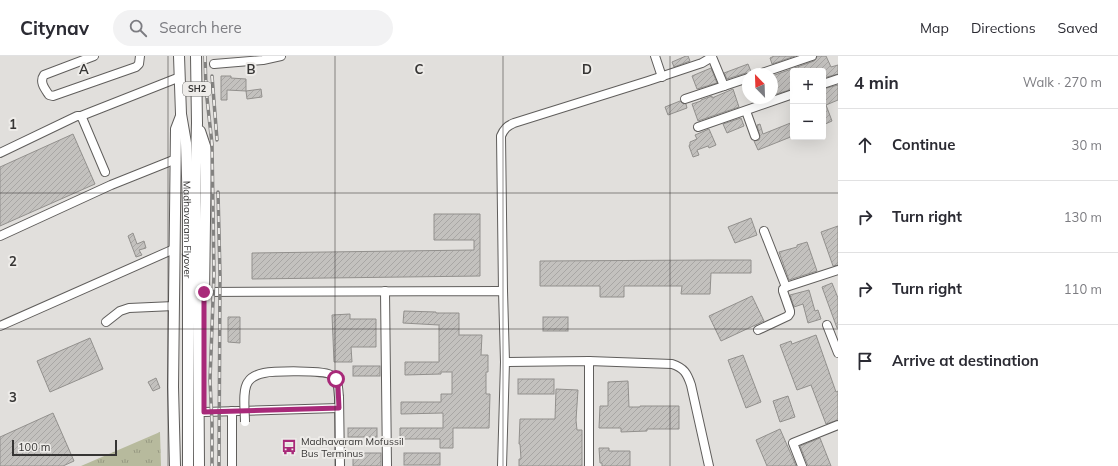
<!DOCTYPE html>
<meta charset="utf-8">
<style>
body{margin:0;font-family:Mulish,sans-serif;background:#f2f2f3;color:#2b2b33}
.controls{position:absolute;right:12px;top:12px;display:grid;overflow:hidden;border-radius:4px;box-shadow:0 4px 16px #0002}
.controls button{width:36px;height:36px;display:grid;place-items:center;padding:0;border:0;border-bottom:1px solid #e1e1e2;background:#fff;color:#2b2b33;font:20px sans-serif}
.compass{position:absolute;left:742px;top:12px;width:36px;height:36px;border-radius:50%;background:#fff;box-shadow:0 4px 16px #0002;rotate:337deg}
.scale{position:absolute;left:12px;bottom:10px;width:105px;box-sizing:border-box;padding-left:4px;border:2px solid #363534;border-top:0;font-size:11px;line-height:14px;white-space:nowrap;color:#363534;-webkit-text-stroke:3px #eeece9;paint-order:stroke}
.stop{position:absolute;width:12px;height:12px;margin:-9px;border:3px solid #a82979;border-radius:50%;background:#fff}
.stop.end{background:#a82979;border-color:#fff;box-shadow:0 1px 4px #0008}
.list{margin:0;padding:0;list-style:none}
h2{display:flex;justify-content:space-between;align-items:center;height:52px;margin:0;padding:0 16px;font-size:17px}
h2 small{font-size:13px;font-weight:400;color:#7c7c81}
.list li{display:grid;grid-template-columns:26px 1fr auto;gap:12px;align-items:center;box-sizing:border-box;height:72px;padding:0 16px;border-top:1px solid #e1e1e2}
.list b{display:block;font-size:15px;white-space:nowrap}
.list em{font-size:13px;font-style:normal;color:#7c7c81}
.icon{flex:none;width:22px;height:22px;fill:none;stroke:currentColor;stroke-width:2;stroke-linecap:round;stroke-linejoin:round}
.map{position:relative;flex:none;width:838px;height:410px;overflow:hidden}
header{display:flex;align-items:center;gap:24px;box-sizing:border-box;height:56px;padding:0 20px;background:#fff;border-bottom:1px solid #e1e1e2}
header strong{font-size:19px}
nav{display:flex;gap:22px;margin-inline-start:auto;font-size:14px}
.search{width:280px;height:36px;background:#f2f2f3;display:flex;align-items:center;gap:10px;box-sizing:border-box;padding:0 14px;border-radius:22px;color:#7c7c81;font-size:15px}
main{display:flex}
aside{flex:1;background:#fff}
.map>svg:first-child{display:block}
</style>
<header>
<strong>Citynav</strong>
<div class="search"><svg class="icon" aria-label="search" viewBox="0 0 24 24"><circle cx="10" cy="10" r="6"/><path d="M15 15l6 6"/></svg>Search here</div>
<nav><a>Map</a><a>Directions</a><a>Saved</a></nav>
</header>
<main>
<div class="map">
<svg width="838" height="410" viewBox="0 0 838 410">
<defs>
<pattern id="grass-tufts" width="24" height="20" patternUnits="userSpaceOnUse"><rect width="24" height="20" fill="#b7ba9d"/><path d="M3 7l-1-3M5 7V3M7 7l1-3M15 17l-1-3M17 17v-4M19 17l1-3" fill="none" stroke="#969881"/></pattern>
<pattern id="building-hatch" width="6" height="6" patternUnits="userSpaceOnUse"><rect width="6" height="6" fill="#c3c1be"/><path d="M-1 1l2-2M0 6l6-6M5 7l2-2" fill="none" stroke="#a8a6a4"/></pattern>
</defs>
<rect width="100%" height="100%" fill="#e1dfdc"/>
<path fill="url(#grass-tufts)" d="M160,376L161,410H81Z"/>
<g fill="url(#building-hatch)" stroke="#92908d">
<path d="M686,0H688L690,5L674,11L672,6Z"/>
<path d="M774,0H795L772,8L770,2Z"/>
<path d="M817,0H826L831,11L838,9V18L823,22V15H793V33L773,39L772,36V20L814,5L816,3Z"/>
<path d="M748,8L752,18L746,17L727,23L724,17Z"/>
<path d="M711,12L717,27L697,33L692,20Z"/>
<path d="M221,20H231V22L246,23V35L227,34V44H221Z"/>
<path d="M838,29V44L826,49L832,65L823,69V33Z"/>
<path d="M261,33L262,41L247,43L246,35Z"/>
<path d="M733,33L739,51L698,65L692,48L701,45V44L712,40V42Z"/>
<path d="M680,45L682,47L686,48L687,52L668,59L665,51Z"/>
<path d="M741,62L744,70L727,77L723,68Z"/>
<path d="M793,66V80L758,94L754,85L759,84L760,81L757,69L760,68L763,78Z"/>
<path d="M709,73L716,89L709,92L708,90L697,94L699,99L693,101L689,90L690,88V86L697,83L695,79Z"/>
<path d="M73,78L95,128L0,170V111Z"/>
<path d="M434,158H480V220L252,223V197L474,194V184H434Z"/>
<path d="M751,162L757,179L735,187L728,171Z"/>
<path d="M838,170V209L833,210L821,176Z"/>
<path d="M133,177L137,188L144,185L146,192L139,194L142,199L136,201L128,180Z"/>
<path d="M807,186L817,215L789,224L779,196L797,191V189Z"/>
<path d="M711,204H751V217H711L710,238H681L682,230H624V241H600V230H540V205Z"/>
<path d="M832,227L838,242V272H837L822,231Z"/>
<path d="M809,234L815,255L818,254L821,263L808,267L803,248L794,251L790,239Z"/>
<path d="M752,240L764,265L721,285L709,260Z"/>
<path d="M404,255L436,256V257H459V279H482L481,299H488V316H486V338H490L489,372H453V392H440V383H400V372H443V357L401,358V346H441V338H452V316H441V318L405,319V306H439V269L403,267Z"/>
<path d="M350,258V263H376V291H351L352,306H334L332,259Z"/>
<path d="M228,261H240V287L228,286Z"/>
<rect x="543" y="261" width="25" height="14"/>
<path d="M816,279L836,336L838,335V364L826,368L811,329L797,334L780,289L791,285L792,288Z"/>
<path d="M90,282L103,313L50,336L37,305Z"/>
<path d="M743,299L761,346L746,352L728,304Z"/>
<rect x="353" y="310" width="27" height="10"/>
<path d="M156,322L160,332L153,335L148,326Z"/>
<rect x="518" y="323" width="36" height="15"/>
<path d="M628,325L629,351H640V350H679V373H647V375L621,376V372H599L600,350H608V326Z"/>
<path d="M556,333L578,334L576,364L577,374H582V410H519V403H521L520,388H519L520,363H555Z"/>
<path d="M788,340L795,361L780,366L773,345Z"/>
<path d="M53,357L74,405L63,410H0V381Z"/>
<rect x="348" y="372" width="29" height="9"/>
<path d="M780,373L794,405L796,410H767L756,384Z"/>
<path d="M820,382L831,410H808L800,390Z"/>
<path d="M599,392H609V395H630V410H602V407H600Z"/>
<rect x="353" y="397" width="28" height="13"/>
<rect x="404" y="397" width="36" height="12"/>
</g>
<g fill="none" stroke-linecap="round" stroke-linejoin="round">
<defs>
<g id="minor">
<path d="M94,0L44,19C39,26 45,33 49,39L53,40L136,11L139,8L140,0"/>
<path d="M655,0L662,21"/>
<path d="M712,1L724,30"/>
<path d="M214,8L263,4L281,0"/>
<path d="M759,18L812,0"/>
<path d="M823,28L838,23"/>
<path d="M685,43L748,22"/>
<path d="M746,55L755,80"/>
<path d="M81,60L180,21"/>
<path d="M698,71L793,38"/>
<path d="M0,97L77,60H81L83,64L105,116"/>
<path d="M764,175L786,231"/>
<path d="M0,180L111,129L176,103"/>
<path d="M385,235L387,410"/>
<path d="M503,235L501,80C504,73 507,70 514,67L648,25L702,7L712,1V0"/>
<path d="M204,236L503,235L505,306L502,410"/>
<path d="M106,266L120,255L129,252L174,250"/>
<path d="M827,269L838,297"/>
<path d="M0,270L174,193"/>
<path d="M758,274L788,260L790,257V255L783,235V233L786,231L838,214"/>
<path d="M589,305V410"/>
<path d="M505,306L589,305L672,308C684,312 687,317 691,329L709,410"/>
<path d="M339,341L340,410"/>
<path d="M232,355V410"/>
<path d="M204,356L339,352"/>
<path d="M802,410L793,387L838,369"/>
</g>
<g id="major">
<path id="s1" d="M179,0L181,58L186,87L188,153V410"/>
<path d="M196,0L197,67L195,146L198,266L199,410"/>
<path d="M200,75L206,93L204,238"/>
<path d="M175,410L173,331L176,73L181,60"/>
</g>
</defs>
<use href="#minor" stroke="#605e5c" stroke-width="10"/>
<use href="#major" stroke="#605e5c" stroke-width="12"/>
<use href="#minor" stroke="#fff" stroke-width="8"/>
<use href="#major" stroke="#fff" stroke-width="10"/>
<defs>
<g id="rail">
<path d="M205,0L206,33L212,88L214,218L210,324L212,367V410"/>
<path d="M212,20L217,84"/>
<path d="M218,136L220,219L219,410"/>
</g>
</defs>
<use href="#rail" stroke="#838280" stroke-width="3.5"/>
<use href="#rail" stroke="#eeece9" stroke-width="2" stroke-dasharray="6" stroke-linecap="butt"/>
<defs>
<path id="minor-bridge" d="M245,366C245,355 242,334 248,326C251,321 259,318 264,317C273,315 326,314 331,319C339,324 338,333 339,341"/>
</defs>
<use href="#minor-bridge" stroke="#605e5c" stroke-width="10" stroke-linecap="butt"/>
<use href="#minor-bridge" stroke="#fff" stroke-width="8"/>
</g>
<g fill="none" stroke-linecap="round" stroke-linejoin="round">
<path stroke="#a82979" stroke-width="5" d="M204,236V356L339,352L338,331L336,323"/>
</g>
<path fill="none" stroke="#363534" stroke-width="1" stroke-opacity="0.55" d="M168,0V410M335,0V410M503,0V410M670,0V410M0,137H838M0,273H838"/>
<defs>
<symbol id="bus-bare" viewBox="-9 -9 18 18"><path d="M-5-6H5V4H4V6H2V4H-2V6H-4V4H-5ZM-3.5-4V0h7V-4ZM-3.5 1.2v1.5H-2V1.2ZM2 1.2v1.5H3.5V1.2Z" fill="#a82979" stroke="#eeece9" stroke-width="2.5" paint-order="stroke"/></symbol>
</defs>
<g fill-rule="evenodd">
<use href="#bus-bare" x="278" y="380" width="22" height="22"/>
</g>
<g text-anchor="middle" stroke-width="4" stroke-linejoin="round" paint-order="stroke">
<rect fill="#eeece9" stroke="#6d6c6a" stroke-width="1" x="183" y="26" width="28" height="14" rx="3"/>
<g font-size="9" font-weight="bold" fill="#363534">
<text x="197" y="36">SH2</text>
</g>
<g font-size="10" fill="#363534" stroke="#eeece9">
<text dy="4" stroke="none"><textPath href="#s1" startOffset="174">Madhavaram Flyover</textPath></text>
</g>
<g font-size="10" fill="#363534" stroke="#eeece9" text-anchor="start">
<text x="301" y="389">Madhavaram Mofussil<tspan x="301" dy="12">Bus Terminus</tspan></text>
</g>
</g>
<g font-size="13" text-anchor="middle" font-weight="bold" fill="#363534" stroke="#eeece9" stroke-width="4" stroke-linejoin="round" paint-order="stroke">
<text x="84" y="18">A</text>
<text x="251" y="18">B</text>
<text x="419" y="18">C</text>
<text x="587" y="18">D</text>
<text x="13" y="73">1</text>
<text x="13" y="210">2</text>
<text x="13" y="346">3</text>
</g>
</svg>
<div class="controls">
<button>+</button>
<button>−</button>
</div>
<svg class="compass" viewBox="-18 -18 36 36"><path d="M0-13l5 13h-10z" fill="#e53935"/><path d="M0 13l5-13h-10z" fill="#7c7c81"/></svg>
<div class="scale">100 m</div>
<div class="stop" style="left:336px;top:323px"></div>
<div class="stop end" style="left:204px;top:236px"></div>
</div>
<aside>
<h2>4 min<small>Walk · 270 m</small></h2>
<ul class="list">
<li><svg class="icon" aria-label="ahead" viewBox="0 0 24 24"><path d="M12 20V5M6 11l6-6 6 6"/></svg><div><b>Continue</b></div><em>30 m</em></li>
<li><svg class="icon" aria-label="right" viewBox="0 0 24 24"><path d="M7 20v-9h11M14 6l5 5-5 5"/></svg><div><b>Turn right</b></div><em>130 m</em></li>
<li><svg class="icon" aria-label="right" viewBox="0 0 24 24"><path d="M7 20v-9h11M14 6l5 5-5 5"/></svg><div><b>Turn right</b></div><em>110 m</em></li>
<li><svg class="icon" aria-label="arrive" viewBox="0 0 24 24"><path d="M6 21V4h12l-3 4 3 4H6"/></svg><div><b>Arrive at destination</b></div></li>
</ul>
</aside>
</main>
